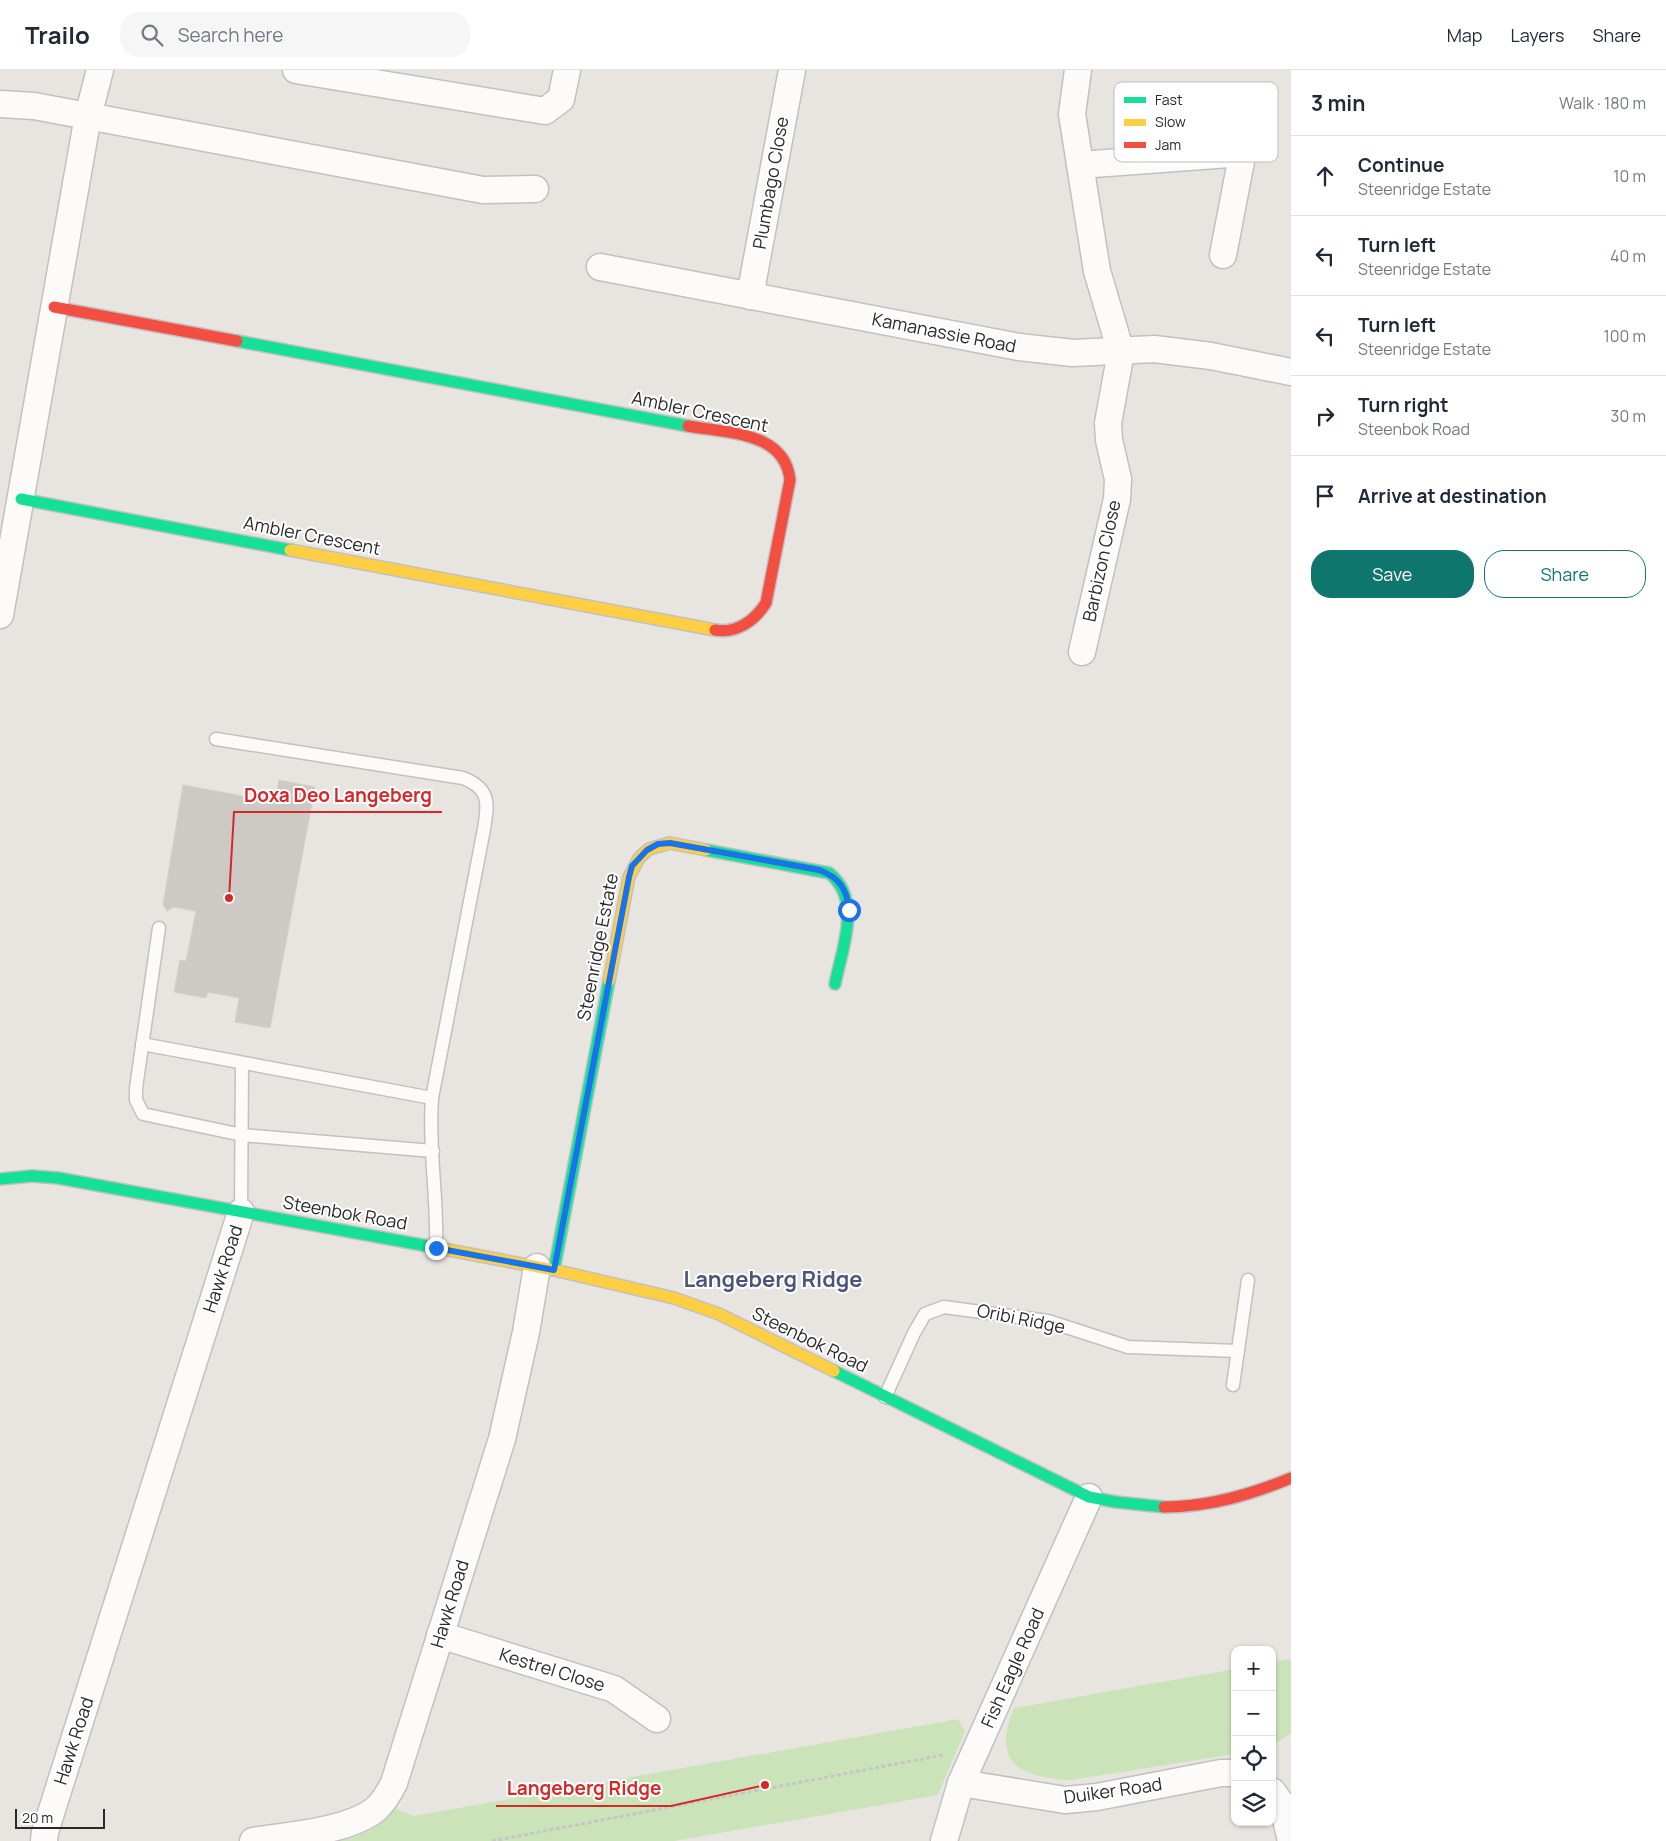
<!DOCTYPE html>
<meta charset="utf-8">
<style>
body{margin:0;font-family:Manrope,sans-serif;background:#f6f6f7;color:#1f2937}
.controls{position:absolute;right:15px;bottom:15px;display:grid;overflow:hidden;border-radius:10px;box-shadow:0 1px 4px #0004}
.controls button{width:45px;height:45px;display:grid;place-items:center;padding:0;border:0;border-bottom:1px solid #e0e1e3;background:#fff;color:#1f2937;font:25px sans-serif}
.scale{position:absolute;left:15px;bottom:12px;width:90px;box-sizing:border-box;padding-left:5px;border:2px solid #2a2a2a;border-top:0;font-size:14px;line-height:18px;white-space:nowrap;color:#2a2a2a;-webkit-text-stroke:4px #fff;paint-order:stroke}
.stop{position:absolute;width:15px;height:15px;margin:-11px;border:4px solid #1a73e8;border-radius:50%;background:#fff}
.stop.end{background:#1a73e8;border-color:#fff;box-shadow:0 1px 5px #0008}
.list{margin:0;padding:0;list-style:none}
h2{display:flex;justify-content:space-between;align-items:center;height:65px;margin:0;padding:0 20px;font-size:21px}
h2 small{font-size:16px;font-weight:400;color:#747a83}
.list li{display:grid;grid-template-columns:32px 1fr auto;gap:15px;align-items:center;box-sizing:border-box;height:80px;padding:0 20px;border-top:1px solid #e0e1e3}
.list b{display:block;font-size:19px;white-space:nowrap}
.list p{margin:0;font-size:16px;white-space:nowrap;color:#747a83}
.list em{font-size:16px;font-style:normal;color:#747a83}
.actions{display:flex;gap:10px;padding:15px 20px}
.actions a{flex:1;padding:11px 0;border:1px solid #0f766e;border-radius:20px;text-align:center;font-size:18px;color:#0f766e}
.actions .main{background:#0f766e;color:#fff}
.icon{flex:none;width:28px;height:28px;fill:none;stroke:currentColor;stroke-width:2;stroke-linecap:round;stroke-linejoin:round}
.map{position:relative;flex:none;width:1291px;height:1771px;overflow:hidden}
header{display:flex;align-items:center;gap:30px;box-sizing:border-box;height:70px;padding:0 25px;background:#fff;border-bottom:1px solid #e0e1e3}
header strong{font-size:24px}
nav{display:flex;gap:28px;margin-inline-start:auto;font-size:18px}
.search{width:350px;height:45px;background:#f6f6f7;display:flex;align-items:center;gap:12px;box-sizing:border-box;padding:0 18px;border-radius:20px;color:#747a83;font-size:19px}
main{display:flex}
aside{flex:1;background:#fff}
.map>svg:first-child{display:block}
</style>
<header>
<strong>Trailo</strong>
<div class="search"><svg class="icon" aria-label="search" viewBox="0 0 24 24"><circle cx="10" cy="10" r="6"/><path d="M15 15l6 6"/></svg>Search here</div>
<nav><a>Map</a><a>Layers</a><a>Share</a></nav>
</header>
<main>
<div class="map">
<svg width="1291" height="1771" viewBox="0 0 1291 1771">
<rect width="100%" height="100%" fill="#e8e4e0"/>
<g fill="#cbe3b8">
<path d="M1291,1589V1663L1272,1676V1592Z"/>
<path d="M1235,1599V1684L1071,1710C1020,1708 991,1693 1014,1638Z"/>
<path d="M958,1649L965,1661L938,1725L674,1771H340C365,1764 377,1759 395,1739L414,1746Z"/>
</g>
<path fill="#cdcac6" stroke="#d3d0cc" d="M279,710L315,717L270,958L235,952L239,928L208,922L206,928L174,922L180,890L186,891L196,841L174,837L167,841L163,835L183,715L275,732Z"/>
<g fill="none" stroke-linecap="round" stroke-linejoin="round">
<defs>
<g id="lane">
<path d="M216,669L463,708C491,719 488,734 484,759L432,1028C428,1078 438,1128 436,1178"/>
<path d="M159,858L136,1018V1030L143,1044L242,1065L433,1081"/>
<path d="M142,974L432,1028"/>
<path d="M241,1142L242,994"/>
<path d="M1233,1315L1248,1210"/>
<path d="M885,1327L914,1263L925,1244L944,1237L1048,1251L1128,1277L1238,1281"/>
</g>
<g id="street">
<path d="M296,0L545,41L561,29L567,0"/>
<path d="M1078,0L1072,44L1097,201L1121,282L1108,353L1109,370L1118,409L1117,429L1082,582"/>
<path d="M0,34L34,36L483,120L535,119"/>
<path d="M1080,95L1243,83"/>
<path d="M1223,185L1247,60"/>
<path d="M600,197L1019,277L1073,283L1154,279L1211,286L1291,302"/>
<path d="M750,226L792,0"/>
<path d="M0,545L88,46L100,0"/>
<path d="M440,1565L614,1619L657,1649"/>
<path d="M961,1713L1065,1730L1097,1727L1221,1703H1235"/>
<path d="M1272,1721L1283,1736L1291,1771"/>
<path d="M44,1771L45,1762L241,1142"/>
<path d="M253,1771C289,1765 347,1762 376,1739C384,1732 389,1723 394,1713L502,1369L526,1262L537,1197"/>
<path d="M944,1771L961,1713L1089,1427"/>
</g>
<g id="fast">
<path d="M237,271L688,356"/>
<path d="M21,429L290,480"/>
<path d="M706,780L829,803C863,830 842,878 835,914"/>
<path d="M0,1109L32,1106L58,1108L433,1177"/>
<path d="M554,1200L609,911"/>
<path d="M834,1301L1089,1427L1116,1432L1164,1437"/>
</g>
<g id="slow">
<path d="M290,480L715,560"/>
<path d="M609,911L629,807L639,788L649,779L670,773L706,780"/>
<path d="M433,1177L554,1200L674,1228L719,1244L834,1301"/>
</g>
<g id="jam">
<path d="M54,237L237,271"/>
<path d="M688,356C726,363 785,361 790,410L766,533C755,550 737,564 715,560"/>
<path d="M1164,1437C1209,1437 1250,1425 1291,1408"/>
</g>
</defs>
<use href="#lane" stroke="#c2c0c1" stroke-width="15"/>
<use href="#street" stroke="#c2c0c1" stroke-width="29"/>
<use href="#fast" stroke="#c2c0c1" stroke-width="14"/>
<use href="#slow" stroke="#c2c0c1" stroke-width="14"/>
<use href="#jam" stroke="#c2c0c1" stroke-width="14"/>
<path stroke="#c6c6c5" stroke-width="3" stroke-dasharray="4 2.5" stroke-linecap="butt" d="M492,1771L943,1685"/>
<use href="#lane" stroke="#fcfbfa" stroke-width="12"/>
<use href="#street" stroke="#fcfbfa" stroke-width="26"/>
<use href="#fast" stroke="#16e098" stroke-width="11"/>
<use href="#slow" stroke="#ffcf43" stroke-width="11"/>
<use href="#jam" stroke="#f24e42" stroke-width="11"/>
</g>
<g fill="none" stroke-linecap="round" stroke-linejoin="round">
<path stroke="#1a73e8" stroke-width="6" d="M436,1178L554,1200L629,807L632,796L647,780L658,774L670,773L819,800C839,807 847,819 849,840"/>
</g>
<g text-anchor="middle" stroke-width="4" stroke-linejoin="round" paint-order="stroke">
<g font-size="18" fill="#2a2a2a" stroke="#fff">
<text transform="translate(771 113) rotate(-80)" y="6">Plumbago Close</text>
<text transform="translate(944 263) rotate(11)" y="6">Kamanassie Road</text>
<text transform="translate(700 342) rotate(12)" y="6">Ambler Crescent</text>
<text transform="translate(312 466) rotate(11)" y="6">Ambler Crescent</text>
<text transform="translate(1102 491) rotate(-78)" y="6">Barbizon Close</text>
<text transform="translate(598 877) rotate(-79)" y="6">Steenridge Estate</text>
<text transform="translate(345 1143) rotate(10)" y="6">Steenbok Road</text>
<text transform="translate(223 1199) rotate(-72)" y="6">Hawk Road</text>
<text transform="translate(1021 1249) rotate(11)" y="6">Oribi Ridge</text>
<text transform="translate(810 1270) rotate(26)" y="6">Steenbok Road</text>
<text transform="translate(450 1534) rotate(-73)" y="6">Hawk Road</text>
<text transform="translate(1013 1598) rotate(-66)" y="6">Fish Eagle Road</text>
<text transform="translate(552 1600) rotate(17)" y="6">Kestrel Close</text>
<text transform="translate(74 1671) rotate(-72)" y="6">Hawk Road</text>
<text transform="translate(1113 1721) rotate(-8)" y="6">Duiker Road</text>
</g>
<g font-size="22" font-weight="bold" fill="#4a557b" stroke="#fff">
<text x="773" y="1217">Langeberg Ridge</text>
</g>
</g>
<rect x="1114" y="12" width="164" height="80" rx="8" fill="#fff" stroke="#bfbfbf" stroke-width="1"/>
<rect x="1124" y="27" width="22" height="6" fill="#16e098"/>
<rect x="1124" y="49" width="22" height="7" fill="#ffcf43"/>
<rect x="1124" y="72" width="22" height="6" fill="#f24e42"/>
<g font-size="14" fill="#2a2a2a">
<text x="1155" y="35">Fast</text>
<text x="1155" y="57">Slow</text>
<text x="1155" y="80">Jam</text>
</g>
<path fill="none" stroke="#d62828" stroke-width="2" d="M229 828L234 742H442M765 1715L671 1736H496"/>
<g fill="#d62828" stroke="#fff" stroke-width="2">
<circle cx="229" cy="828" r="5"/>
<circle cx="765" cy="1715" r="5"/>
</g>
<g font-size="19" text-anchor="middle" font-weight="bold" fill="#d62828" stroke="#fff" stroke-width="4" stroke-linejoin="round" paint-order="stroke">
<text x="338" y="732">Doxa Deo Langeberg</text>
<text x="584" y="1725">Langeberg Ridge</text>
</g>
</svg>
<div class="controls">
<button>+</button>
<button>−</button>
<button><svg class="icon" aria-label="locate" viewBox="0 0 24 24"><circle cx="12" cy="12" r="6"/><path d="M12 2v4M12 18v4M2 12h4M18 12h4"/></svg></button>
<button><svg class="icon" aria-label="layers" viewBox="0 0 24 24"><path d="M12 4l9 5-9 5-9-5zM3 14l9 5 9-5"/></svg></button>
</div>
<div class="scale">20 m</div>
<div class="stop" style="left:849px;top:840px"></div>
<div class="stop end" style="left:436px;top:1178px"></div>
</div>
<aside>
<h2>3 min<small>Walk · 180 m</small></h2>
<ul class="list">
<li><svg class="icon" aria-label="ahead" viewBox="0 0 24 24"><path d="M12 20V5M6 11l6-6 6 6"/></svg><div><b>Continue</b><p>Steenridge Estate</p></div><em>10 m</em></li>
<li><svg class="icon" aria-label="left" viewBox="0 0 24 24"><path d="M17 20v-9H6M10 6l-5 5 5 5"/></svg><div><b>Turn left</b><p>Steenridge Estate</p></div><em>40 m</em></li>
<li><svg class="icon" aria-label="left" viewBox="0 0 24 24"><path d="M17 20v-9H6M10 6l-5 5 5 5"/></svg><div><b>Turn left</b><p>Steenridge Estate</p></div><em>100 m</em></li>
<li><svg class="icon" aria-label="right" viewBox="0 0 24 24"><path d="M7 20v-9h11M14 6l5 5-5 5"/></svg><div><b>Turn right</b><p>Steenbok Road</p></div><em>30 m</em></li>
<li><svg class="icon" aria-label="arrive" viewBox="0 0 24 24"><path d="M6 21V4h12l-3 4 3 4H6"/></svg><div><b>Arrive at destination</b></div></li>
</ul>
<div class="actions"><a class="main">Save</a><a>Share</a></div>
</aside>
</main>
